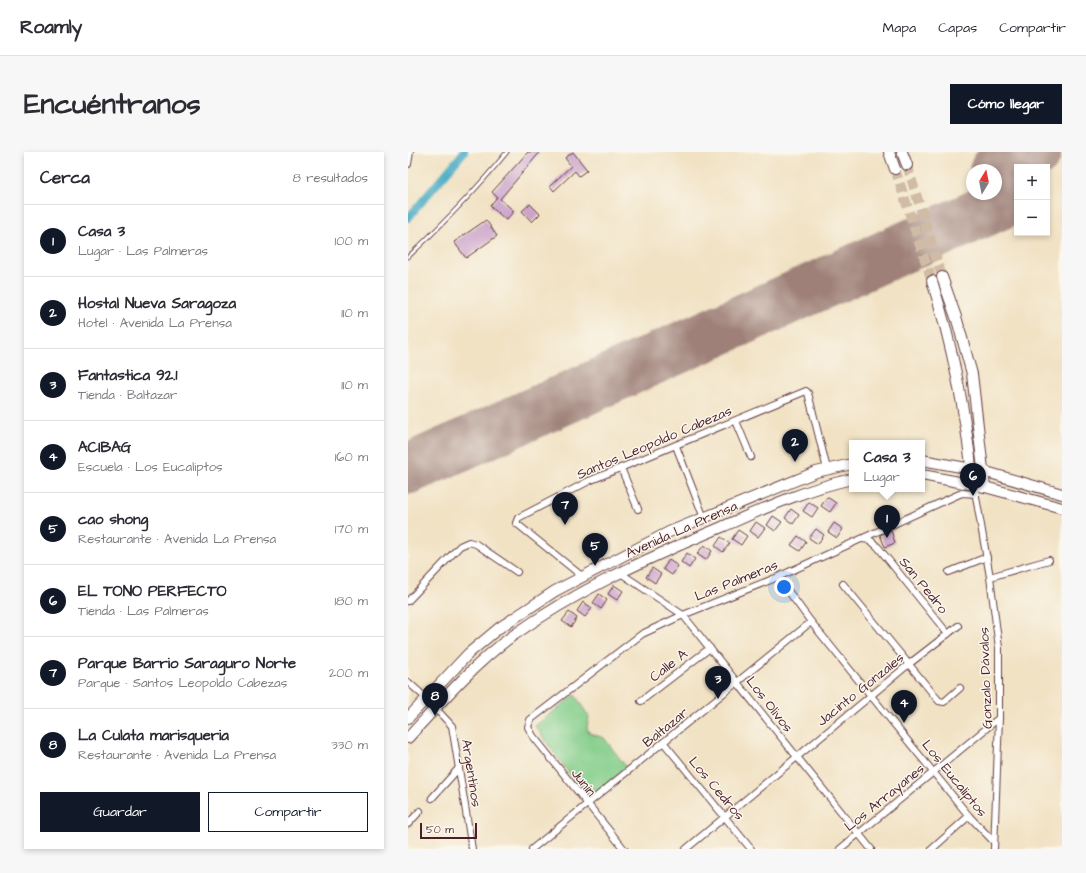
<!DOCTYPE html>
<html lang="es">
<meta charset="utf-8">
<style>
body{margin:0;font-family:"Architects Daughter",sans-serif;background:#f7f7f7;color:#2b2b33}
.controls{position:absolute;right:12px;top:12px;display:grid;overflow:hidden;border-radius:0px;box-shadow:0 2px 6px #0003}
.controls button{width:36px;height:36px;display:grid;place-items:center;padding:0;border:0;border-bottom:1px solid #e1e1e2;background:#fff;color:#2b2b33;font:20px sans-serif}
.compass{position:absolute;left:558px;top:12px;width:36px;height:36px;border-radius:50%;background:#fff;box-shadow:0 2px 6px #0003;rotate:10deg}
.scale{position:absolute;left:12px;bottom:10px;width:57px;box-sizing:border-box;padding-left:4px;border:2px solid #4a1f2b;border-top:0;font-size:11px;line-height:14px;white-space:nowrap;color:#4a1f2b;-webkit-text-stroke:3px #fbf7ec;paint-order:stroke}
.you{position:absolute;left:376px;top:435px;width:14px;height:14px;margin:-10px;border:3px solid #fff;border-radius:50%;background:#1a73e8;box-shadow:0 0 0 6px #1a73e833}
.badge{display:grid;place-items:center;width:26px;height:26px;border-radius:50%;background:#111827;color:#fff;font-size:13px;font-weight:700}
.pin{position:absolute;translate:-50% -33px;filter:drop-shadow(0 1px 2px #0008)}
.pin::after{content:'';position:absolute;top:21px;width:14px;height:12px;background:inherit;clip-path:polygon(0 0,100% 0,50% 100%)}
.popup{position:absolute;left:441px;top:288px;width:76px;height:52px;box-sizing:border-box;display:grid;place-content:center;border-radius:0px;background:#fff;filter:drop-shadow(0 1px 3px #0005);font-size:13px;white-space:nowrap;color:#7c7c81}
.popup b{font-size:15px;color:#2b2b33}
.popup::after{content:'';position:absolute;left:50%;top:100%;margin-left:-8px;border:8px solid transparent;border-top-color:#fff}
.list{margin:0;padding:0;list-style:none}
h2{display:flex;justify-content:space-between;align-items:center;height:52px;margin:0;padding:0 16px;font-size:17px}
h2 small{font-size:13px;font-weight:400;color:#7c7c81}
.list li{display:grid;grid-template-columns:26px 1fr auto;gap:12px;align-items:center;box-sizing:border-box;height:72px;padding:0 16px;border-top:1px solid #e1e1e2}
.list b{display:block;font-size:15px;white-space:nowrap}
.list p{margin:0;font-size:13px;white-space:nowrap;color:#7c7c81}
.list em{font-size:13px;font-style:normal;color:#7c7c81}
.actions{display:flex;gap:8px;padding:12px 16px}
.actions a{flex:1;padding:9px 0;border:1px solid #111827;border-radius:0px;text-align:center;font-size:14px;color:#111827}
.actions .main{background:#111827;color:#fff}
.map{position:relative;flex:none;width:654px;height:697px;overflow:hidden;border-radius:0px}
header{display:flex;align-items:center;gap:24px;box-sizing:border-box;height:56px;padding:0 20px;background:#fff;border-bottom:1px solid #e1e1e2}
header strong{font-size:19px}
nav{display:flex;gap:22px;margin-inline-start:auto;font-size:14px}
.intro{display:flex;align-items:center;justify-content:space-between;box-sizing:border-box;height:96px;padding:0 24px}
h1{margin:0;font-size:28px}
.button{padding:10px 18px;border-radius:0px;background:#111827;color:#fff;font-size:14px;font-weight:700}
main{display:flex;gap:24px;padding:0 24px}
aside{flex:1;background:#fff;border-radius:0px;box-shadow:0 2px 6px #0003}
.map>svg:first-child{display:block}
</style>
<header>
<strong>Roamly</strong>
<nav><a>Mapa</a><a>Capas</a><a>Compartir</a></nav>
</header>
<div class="intro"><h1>Encuéntranos</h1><a class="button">Cómo llegar</a></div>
<main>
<aside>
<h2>Cerca<small>8 resultados</small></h2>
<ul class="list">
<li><span class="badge">1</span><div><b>Casa 3</b><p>Lugar · Las Palmeras</p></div><em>100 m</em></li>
<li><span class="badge">2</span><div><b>Hostal Nueva Saragoza</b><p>Hotel · Avenida La Prensa</p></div><em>110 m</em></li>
<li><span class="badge">3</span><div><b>Fantastica 92.1</b><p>Tienda · Baltazar</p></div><em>110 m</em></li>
<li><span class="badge">4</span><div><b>ACIBAG</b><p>Escuela · Los Eucaliptos</p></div><em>160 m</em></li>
<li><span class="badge">5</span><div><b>cao shong</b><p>Restaurante · Avenida La Prensa</p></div><em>170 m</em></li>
<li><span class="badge">6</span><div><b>EL TONO PERFECTO</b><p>Tienda · Las Palmeras</p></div><em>180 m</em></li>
<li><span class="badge">7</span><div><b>Parque Barrio Saraguro Norte</b><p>Parque · Santos Leopoldo Cabezas</p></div><em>200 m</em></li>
<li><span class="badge">8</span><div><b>La Culata marisqueria</b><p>Restaurante · Avenida La Prensa</p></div><em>330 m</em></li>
</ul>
<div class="actions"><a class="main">Guardar</a><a>Compartir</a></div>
</aside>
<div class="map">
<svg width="654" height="697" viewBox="0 0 654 697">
<rect width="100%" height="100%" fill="#fbf7ec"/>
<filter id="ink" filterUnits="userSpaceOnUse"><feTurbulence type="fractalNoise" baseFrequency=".025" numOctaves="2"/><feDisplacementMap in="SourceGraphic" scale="8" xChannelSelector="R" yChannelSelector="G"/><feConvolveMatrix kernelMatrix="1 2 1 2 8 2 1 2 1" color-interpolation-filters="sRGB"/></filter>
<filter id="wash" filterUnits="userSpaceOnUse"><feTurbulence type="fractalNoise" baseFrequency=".012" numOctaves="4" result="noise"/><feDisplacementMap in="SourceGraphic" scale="16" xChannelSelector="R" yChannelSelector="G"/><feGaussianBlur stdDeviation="0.9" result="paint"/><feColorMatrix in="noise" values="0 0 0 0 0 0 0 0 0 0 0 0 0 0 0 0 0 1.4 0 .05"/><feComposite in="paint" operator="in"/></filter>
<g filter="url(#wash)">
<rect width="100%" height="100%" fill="#f1e2c4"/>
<path fill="#84ce8b" stroke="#67765b" d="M167,543L181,565L179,576L181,581L196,586L219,616L180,648L127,574Z"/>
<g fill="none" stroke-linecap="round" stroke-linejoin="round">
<path stroke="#44aac4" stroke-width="8" d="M0,66L56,0"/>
<g stroke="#9e8078" stroke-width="51">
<path d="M587,18L628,0"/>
<path d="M0,317L609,45"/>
</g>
</g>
<g id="blocks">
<g fill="#cba3cb">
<path d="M120,0H132L92,47L106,59L98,68L82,54L89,45L84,40Z"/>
<path d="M165,0L179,18L171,24L167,19L146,39L142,34L163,14L157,6Z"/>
<path d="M122,52L132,62L124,70L114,59Z"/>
<path d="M78,68L89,84L58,106L46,90Z"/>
<path d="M419,345L428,351L422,360L413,354Z"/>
<path d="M401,350L410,356L404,365L395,359Z"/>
<path d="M383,357L391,363L385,372L377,366Z"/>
<path d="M365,364L374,370L367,379L359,373Z"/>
<path d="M348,370L357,376L350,385L342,379Z"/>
<path d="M426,371L435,377L429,386L420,380Z"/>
<path d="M408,377L416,383L410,392L401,386Z"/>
<path d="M330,378L339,384L333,393L324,387Z"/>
<path d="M483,378L487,391L477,395L472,383Z"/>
<path d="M390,384L398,390L392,399L383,393Z"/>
<path d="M313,385L322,391L315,400L307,394Z"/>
<path d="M296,393L304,399L298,408L289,402Z"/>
<path d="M279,401L287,407L281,416L273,410Z"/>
<path d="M261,408L270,414L264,423L255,417Z"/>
<path d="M244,416L253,422L247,431L238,425Z"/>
<path d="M206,433L215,439L209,448L200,442Z"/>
<path d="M191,442L199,448L193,457L185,451Z"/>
<path d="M175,450L184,456L177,465L169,459Z"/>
<path d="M161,460L169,466L163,475L154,469Z"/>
</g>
</g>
</g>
<g filter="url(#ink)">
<use href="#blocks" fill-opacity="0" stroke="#633c42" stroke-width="1"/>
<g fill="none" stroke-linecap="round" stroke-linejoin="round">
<g stroke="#d0bba5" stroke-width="10" stroke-dasharray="10 5" stroke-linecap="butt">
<path d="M499,13L534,125"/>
<path d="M487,17L524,129"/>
</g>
<defs>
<path id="service" d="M0,105C35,72 68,38 99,0"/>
<g id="minor">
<path d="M0,12L2,0"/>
<path d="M328,269L343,305"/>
<path d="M268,294L296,366"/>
<path d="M213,316L230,357"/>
<path d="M567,339L582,425L591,496V566L586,697"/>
<path d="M454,387L462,388L470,395L540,482"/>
<path d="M211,420L275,463L463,697"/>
<path d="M541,420L579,405"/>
<path d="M175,425L108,371L110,366L181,329L398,239L400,241L419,317"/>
<path d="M370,425L403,470L561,664L586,690"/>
<path d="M582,425L641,408"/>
<path d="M435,432L531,549L536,550L552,536"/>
<path d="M0,449L52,394L61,390L68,392L109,420"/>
<path d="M0,530L18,546L44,574L64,697"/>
<path d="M233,549L302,496"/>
<path d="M256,591L343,697"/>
<path d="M24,646L51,616"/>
<path d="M0,672L12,659"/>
<path d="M124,697L403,470"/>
<path d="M216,697L125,584L120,575L122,568L234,482L275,463L370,425L547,344L554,341L568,342"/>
<path d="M278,697L501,512L550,474"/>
<path d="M432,697L591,566"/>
<path d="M524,697L561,664"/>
</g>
<g id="primary">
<path d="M481,0L487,17"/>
<path d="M494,0L499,13"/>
<path d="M534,125L549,168L564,222L577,335"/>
<path d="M524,129C545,195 558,263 565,332"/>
<path d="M514,308L575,319L654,342"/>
<path d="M514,323L577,335L654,356"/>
<path d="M0,566L61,501L91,476L147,439L261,380L408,320L444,312"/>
<path d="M0,586C32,551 65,513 103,485C169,438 240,406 314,375C357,356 398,337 444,327"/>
</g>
</defs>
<use href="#service" stroke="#633c42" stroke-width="5"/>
<use href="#minor" stroke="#633c42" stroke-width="8"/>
<use href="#primary" stroke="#633c42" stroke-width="12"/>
<use href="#service" stroke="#fff" stroke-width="3"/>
<use href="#minor" stroke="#fff" stroke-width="6"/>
<use href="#primary" stroke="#fff" stroke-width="10"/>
</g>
</g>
<g text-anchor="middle" stroke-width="3" stroke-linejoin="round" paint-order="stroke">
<g font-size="14" fill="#4a1f2b" stroke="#fbf7ec">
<text transform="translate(246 290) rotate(-23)" y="5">Santos Leopoldo Cabezas</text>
<text transform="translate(273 377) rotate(-24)" y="5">Avenida La Prensa</text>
<text transform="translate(328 428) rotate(-22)" y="5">Las Palmeras</text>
<text transform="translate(516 433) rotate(51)" y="5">San Pedro</text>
<text transform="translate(260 513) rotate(-38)" y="5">Calle A</text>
<text transform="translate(577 526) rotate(-92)" y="5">Gonzalo Dávalos</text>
<text transform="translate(452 537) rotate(-39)" y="5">Jacinto Gonzales</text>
<text transform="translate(362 552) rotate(52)" y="5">Los Olivos</text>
<text transform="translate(257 575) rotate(-39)" y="5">Baltazar</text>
<text transform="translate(64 621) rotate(81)" y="5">Argentinos</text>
<text transform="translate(547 626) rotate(51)" y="5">Los Eucaliptos</text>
<text transform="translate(176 630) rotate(52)" y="5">Junín</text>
<text transform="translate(309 636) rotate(50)" y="5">Los Cedros</text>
<text transform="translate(476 645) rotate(-39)" y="5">Los Arrayanes</text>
</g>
</g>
</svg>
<div class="controls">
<button>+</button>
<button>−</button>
</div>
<svg class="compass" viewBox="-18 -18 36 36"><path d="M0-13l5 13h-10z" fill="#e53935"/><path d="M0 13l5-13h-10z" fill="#7c7c81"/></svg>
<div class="scale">50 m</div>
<div class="you"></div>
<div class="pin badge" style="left:479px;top:386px">1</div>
<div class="popup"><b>Casa 3</b>Lugar</div>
<div class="pin badge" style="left:387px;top:310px">2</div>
<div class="pin badge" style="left:310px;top:547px">3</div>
<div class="pin badge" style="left:496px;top:571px">4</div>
<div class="pin badge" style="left:187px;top:414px">5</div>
<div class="pin badge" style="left:565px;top:344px">6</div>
<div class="pin badge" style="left:157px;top:373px">7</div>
<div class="pin badge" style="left:27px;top:564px">8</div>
</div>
</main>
